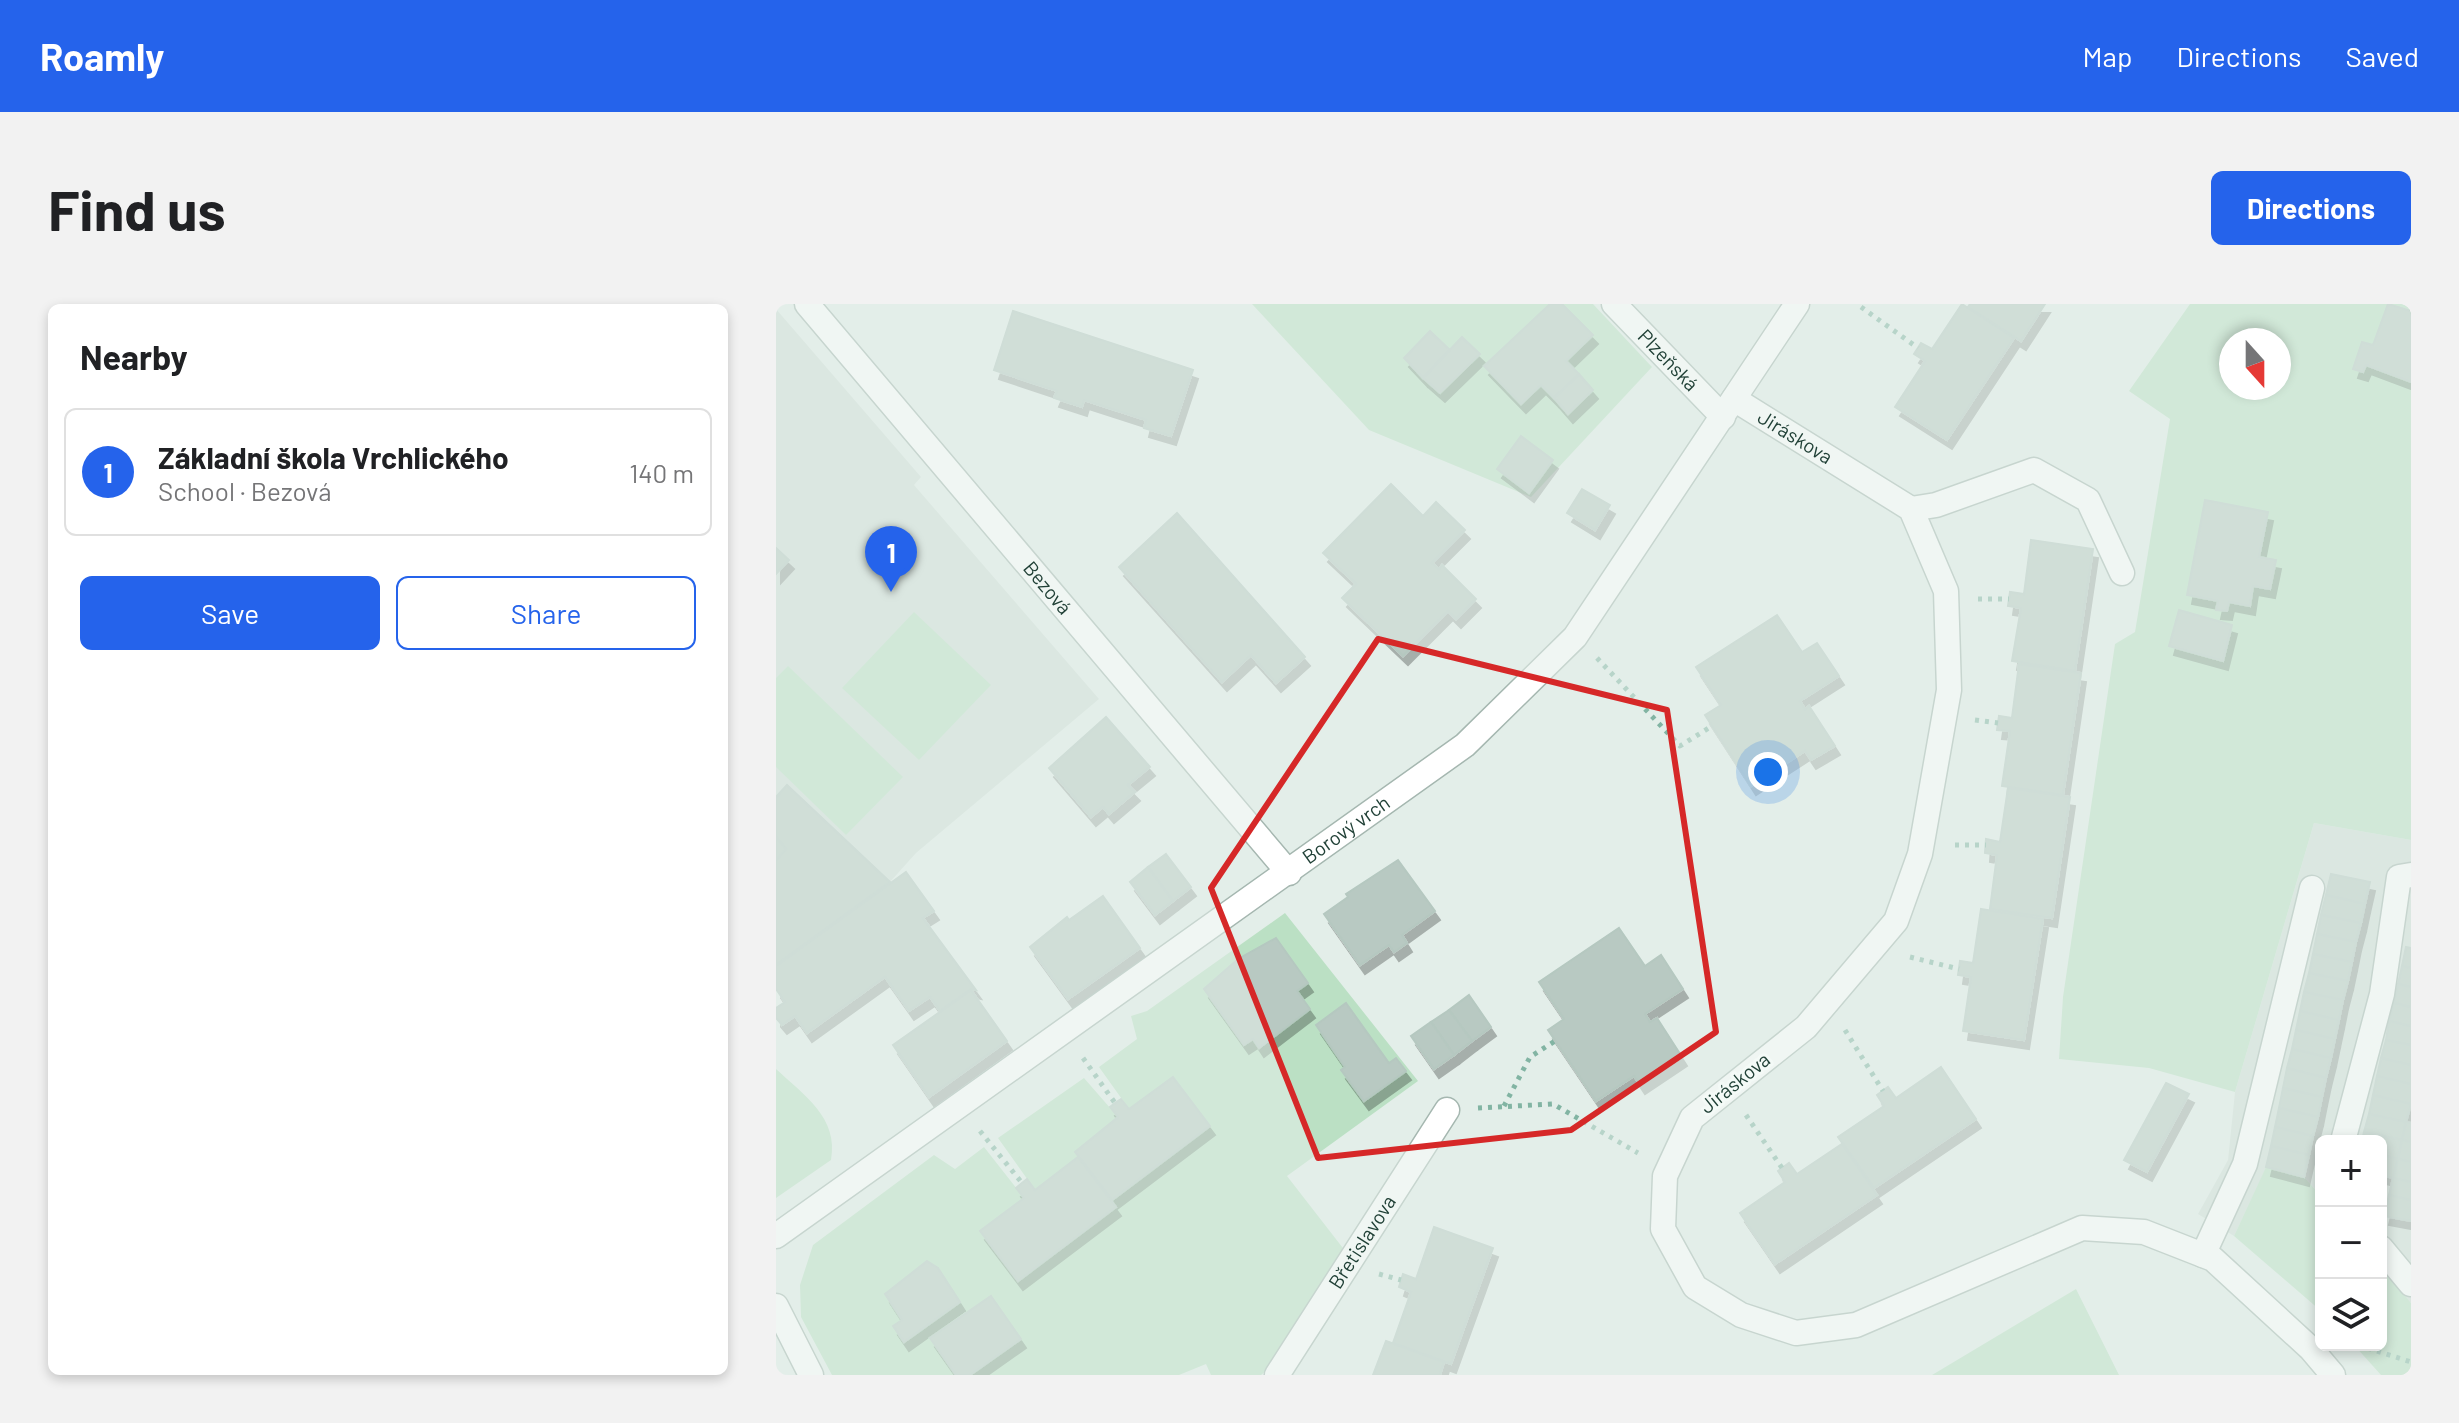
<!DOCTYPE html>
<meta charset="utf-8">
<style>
body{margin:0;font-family:Barlow,sans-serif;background:#f2f2f2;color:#202124}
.controls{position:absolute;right:24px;bottom:24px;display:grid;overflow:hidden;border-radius:12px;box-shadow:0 4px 12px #0003}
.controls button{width:72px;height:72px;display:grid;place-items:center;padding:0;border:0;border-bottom:2px solid #e0e0e0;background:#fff;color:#202124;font:40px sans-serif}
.compass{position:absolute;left:1443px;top:24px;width:72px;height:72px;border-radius:50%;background:#fff;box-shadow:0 4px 12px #0003;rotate:159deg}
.you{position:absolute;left:992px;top:468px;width:28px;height:28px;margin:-20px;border:6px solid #fff;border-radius:50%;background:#1a73e8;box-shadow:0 0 0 12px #1a73e833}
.badge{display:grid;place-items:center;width:52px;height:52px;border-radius:50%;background:#2563eb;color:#fff;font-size:26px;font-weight:700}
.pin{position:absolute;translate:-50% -66px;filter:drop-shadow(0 2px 4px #0008)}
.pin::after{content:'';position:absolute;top:42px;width:28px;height:24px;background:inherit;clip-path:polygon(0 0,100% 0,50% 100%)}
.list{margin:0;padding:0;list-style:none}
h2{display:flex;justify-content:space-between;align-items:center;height:104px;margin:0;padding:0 32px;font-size:34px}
h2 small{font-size:26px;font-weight:400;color:#757577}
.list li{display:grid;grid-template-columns:52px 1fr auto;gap:24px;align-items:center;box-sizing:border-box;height:128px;margin:0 16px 16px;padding:0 16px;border:2px solid #e0e0e0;border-radius:12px}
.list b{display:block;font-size:30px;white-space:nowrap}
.list p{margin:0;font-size:26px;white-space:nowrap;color:#757577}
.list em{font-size:26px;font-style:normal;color:#757577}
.actions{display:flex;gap:16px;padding:24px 32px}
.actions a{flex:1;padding:18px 0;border:2px solid #2563eb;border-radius:12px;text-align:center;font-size:28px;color:#2563eb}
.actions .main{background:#2563eb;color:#fff}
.icon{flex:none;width:44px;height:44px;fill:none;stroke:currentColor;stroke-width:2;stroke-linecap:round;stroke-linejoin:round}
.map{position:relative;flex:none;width:1635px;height:1071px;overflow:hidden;border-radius:12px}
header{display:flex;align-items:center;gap:48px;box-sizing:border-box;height:112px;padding:0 40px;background:#2563eb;color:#fff}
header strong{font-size:38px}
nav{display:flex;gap:44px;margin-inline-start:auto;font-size:28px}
.intro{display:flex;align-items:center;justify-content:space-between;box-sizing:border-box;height:192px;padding:0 48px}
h1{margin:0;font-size:56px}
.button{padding:20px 36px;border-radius:12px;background:#2563eb;color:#fff;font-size:28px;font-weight:700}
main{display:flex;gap:48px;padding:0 48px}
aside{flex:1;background:#fff;border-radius:12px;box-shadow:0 4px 12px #0003}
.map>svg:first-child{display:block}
</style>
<header>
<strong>Roamly</strong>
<nav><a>Map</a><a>Directions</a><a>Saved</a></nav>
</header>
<div class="intro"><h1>Find us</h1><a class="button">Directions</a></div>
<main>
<aside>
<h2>Nearby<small></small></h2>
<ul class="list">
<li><span class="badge">1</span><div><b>Základní škola Vrchlického</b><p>School · Bezová</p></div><em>140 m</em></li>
</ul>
<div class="actions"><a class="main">Save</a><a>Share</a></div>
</aside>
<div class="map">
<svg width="1635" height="1071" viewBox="0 0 1635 1071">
<defs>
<filter id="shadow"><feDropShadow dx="5" dy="9" stdDeviation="0" flood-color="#0004"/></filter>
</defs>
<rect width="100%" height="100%" fill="#e3eee9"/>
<g fill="#d1ded8">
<path d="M0,5L145,173L138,181L323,395L140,549L114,578L0,661Z"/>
<path d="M1538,519L1635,536V999L1605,961V837H1545V892L1528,873L1490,864L1458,932L1422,910L1452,856L1459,788Z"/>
</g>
<g fill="#bbe0c4" fill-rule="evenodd">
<path d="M476,0H817L876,63L755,193L593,126Z"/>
<path d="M1414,0H1635V536L1538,519L1459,788L1373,764L1283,755L1287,693L1339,340L1359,328L1394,115L1353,87ZM1455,36H1503V84H1455Z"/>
<path d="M138,308L215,381L143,456L66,384Z"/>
<path d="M12,362L127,473L70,531L0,463V374Z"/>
<path d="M509,609L642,777L511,872L570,948L499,1059L485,1071H435L430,1060L403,1071H56L25,1013L24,981L37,941L158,851L179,865L208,843L248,894L242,976L340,903L336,896L434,822L397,773L353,805L323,763L361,735L355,712L371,707Z"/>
<path d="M0,765C28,791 63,814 55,856L0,894Z"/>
<path d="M308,774L342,813L300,847L302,853L259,886L222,834Z"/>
<path d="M1490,863L1528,873L1545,892V1007L1458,932Z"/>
<path d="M1605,961L1635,999V1071H1605L1578,1041H1605Z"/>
<path d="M1300,985L1343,1071H1156Z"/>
</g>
<g fill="#b8c9c2" stroke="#b5c8c0" stroke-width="2" filter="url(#shadow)">
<path d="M774,0H786L817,31L790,57L803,70L778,94L765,81L745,100L708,62Z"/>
<path d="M1186,0L1238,34L1171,136L1119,103L1149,57L1138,50L1145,39L1156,45Z"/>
<path d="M1194,0H1269L1245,37L1192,3Z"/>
<path d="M1612,0L1635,7V78L1590,61L1587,68L1577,65L1586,38L1597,41Z"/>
<path d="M237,7L417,66L395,132L368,124L370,116L308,96L306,103L278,94L281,87L218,66Z"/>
<path d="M654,27L674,46L647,74L628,54Z"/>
<path d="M686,33L704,50L664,89L647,74Z"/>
<path d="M803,70L817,86L792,110L778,94Z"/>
<path d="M745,132L777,156L753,189L721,165Z"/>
<path d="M615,180L647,212L660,198L689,226L656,259L663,265L666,261L700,295L680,315L672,307L627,352L566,294L580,280L547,249Z"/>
<path d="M806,185L834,201L819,226L791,209Z"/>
<path d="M1429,196L1492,208L1483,253L1500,256L1494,285L1477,282L1474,302L1453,298L1451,307L1440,306L1442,297L1411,291Z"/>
<path d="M401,209L529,353L500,379L475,351L446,378L343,263Z"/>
<path d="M1255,236L1317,245L1299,367L1236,357L1245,304L1232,302L1234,288L1248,290Z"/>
<path d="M0,244L13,256L0,270Z"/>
<path d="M1403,306L1456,321L1447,357L1393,342Z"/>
<path d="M1001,311L1026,348L1041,339L1063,372L1024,397L1029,405L1033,402L1059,442L1035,456L1029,447L975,482L929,411L945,401L920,363Z"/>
<path d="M1243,360L1305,369L1287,491L1226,482L1234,427L1221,426L1223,412L1236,414Z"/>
<path d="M330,413L374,463L352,481L359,488L333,510L327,503L315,513L273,464Z"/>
<path d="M11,481L114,578L0,661V556L10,545L0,533V493Z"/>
<path d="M1232,484L1294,493L1276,614L1214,605L1221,551L1209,549L1210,535L1224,538Z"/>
<path d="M0,533L10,545L0,556Z"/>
<path d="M390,550L415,583L397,597L372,563Z"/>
<path d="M622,556L659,607L626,631L631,639L618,648L613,641L584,661L548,610L572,593L570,590Z"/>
<path d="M372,563L397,597L379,611L354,578Z"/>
<path d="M130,568L158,607L147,614L200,686L195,685L164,707L154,693L133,707L109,673L31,729L19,712L6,721L0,714V704L9,698L0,685V662Z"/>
<path d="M1555,570L1594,578L1589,600L1550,591Z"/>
<path d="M1550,591L1589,600L1585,619L1545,611Z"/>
<path d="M327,592L364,644L292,695L254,643L291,613L293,616Z"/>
<path d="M1205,605L1267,615L1248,736L1187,727L1195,673L1182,671L1184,657L1197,659Z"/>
<path d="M1545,611L1585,619L1580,638L1541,630Z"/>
<path d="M843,624L869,662L885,651L907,685L869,710L874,718L881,714L906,753L864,781L858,772L820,797L772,726L788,715L763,678Z"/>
<path d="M1541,630L1580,638L1576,658L1537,650Z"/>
<path d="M500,634L532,679L521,687L534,705L483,744L477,735L468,741L428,685L462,655Z"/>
<path d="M1630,643L1635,644V664L1626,662Z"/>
<path d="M1537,650L1576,658L1572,677L1533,669Z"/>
<path d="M1626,662L1635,664V683L1622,680Z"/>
<path d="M1533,669L1572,677L1567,696L1528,688Z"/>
<path d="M1622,680L1635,683V703L1618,699Z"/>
<path d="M195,686L231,737L153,793L117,741Z"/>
<path d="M1528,688L1567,696L1563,716L1524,707Z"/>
<path d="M693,691L715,723L696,737L673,706Z"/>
<path d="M570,699L613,759L620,754L630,767L588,797L565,766L569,763L540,721Z"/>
<path d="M1618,699L1635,703V722L1613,717Z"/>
<path d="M673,706L696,737L678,751L655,718Z"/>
<path d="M1524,707L1563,716L1559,735L1520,726Z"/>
<path d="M1613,717L1635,722V741L1610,736Z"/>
<path d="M655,718L678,751L658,765L635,732Z"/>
<path d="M1520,726L1559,735L1555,754L1516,745Z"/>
<path d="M1610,736L1635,741V761L1605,754Z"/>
<path d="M1516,745L1555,754L1550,774L1511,764Z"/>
<path d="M1605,754L1635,761V780L1601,772Z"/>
<path d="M1165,763L1200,815L1098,884L1062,833L1108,802L1101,791L1112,783L1120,794Z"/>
<path d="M1511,764L1550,774L1546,793L1507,784Z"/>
<path d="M1601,772L1635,780V800L1597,791Z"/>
<path d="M397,773L434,822L336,896L299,848L342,813L334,803L339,799L345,795L353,805Z"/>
<path d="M1390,779L1413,790L1371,868L1348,856Z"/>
<path d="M1507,784L1546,793L1542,813L1503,804Z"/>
<path d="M1597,791L1635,800L1630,818L1593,810Z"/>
<path d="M1503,804L1542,813L1537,832L1499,823Z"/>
<path d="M1593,810L1630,818L1626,836L1588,828Z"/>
<path d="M1630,818L1635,819V838L1626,836Z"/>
<path d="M1499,823L1537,832L1533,851L1495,842Z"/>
<path d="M1588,828L1626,836L1622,855L1605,851V837H1586Z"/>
<path d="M1626,836L1635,838V858L1622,855Z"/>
<path d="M1066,840L1101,891L999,960L964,909L1009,878L1002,867L1013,859L1021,870Z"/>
<path d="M1495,842L1533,851L1528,873L1490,863Z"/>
<path d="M1605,851L1622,855L1617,874L1605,871Z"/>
<path d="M302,853L340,903L242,977L204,927L248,894L240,884L251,875L259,886Z"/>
<path d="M1622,855L1635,858V878L1617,874Z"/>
<path d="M1617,874L1635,878V896L1613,891Z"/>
<path d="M1613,891L1635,896V917L1608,912Z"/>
<path d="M658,923L717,944L675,1060L617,1039L635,988L623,983L627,970L640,975Z"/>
<path d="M151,957L162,964L184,998L128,1038L117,1022L126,1016L109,990Z"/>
<path d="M215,992L245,1035L194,1071H180L154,1034Z"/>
<path d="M610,1037L668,1058L664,1071H597Z"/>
</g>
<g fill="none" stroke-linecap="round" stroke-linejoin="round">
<defs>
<g id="service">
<path d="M1135,205L1160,201L1258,166L1312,196L1346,269"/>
<path d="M1567,837L1606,690L1623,573L1635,571"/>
<path d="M1605,944L1635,980"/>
<path d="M1427,951L1469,860L1536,584"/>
</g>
<g id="minor">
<path id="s1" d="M31,0L513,569"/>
<path id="s2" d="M838,0L947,113"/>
<path id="s3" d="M958,95L1135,205L1170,287L1173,386L1144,550L1120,617L1030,723L916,814L889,872L887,925L919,983L965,1011L1020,1029L1080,1021L1306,924L1368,928L1437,955L1535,1045L1557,1071"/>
<path id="s4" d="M0,932L689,441L799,333L1021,0"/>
<path d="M0,1002L35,1071"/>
<path id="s5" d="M501,1071L671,806"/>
</g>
</defs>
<use href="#service" stroke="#a5b7b0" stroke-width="27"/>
<use href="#minor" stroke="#a5b7b0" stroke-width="27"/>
<g stroke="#82b4a3" stroke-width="5" stroke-dasharray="4 6" stroke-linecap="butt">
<path d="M1085,3L1142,44"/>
<path d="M1202,295H1233"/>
<path d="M821,354L904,442L936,422"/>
<path d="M1199,416L1222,419"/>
<path d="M1179,541H1210"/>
<path d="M1134,653L1183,665"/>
<path d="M1069,726L1107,787"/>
<path d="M307,754L339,799"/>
<path d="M728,802L754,753L779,737"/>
<path d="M702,804L777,800L862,849"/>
<path d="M970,811L1006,864"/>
<path d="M204,827L246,879"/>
<path d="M603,970L625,976"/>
<path d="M1582,1041L1635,1058"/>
</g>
<use href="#service" stroke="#fff" stroke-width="24"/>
<use href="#minor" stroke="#fff" stroke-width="24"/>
</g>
<path d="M0 0H1635V1071H0ZM602,335L891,406L940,728L795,826L542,854L435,584Z" fill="#e3eee9" fill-opacity=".55" fill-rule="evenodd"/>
<path fill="none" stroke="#d62828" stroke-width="6" stroke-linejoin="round" d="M602,335L891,406L940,728L795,826L542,854L435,584Z"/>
<g text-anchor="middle" stroke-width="6" stroke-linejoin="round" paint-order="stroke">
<g font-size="20" fill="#214137" stroke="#f4faf7">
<text dy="7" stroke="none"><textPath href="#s2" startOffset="78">Plzeňská</textPath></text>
<text dy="7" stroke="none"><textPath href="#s3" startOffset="72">Jiráskova</textPath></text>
<text dy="7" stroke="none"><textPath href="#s1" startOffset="372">Bezová</textPath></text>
<text dy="7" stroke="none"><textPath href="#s4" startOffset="700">Borový vrch</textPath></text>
<text transform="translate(959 779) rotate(-39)" y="7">Jiráskova</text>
<text dy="7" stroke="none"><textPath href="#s5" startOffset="158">Břetislavova</textPath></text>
</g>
</g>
</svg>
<div class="controls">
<button>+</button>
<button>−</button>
<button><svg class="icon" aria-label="layers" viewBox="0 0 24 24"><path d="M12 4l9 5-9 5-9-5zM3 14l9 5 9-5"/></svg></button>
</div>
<svg class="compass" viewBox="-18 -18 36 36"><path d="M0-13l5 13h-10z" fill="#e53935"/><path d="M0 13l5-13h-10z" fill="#757577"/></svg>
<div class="you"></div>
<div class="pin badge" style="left:115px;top:288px">1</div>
</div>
</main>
